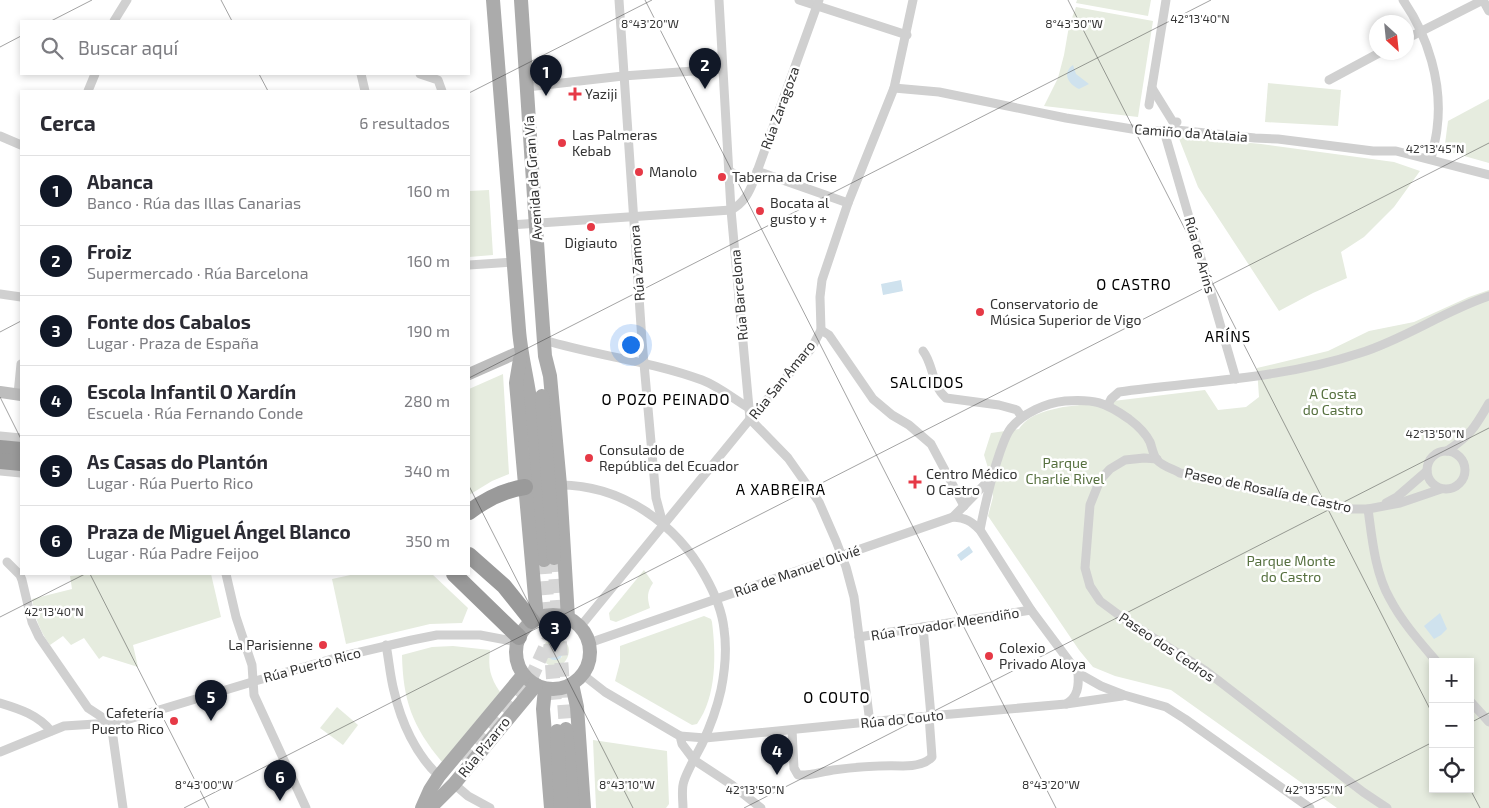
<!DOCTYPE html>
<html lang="es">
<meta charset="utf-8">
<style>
body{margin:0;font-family:"Exo 2",sans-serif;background:#f2f2f3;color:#2b2b33}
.controls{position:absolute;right:15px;bottom:15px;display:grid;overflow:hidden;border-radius:0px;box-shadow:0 2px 8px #0003}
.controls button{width:45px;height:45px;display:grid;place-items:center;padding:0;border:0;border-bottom:1px solid #e1e1e2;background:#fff;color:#2b2b33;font:25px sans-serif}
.compass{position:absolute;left:1369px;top:15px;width:45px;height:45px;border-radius:50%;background:#fff;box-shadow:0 2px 8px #0003;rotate:153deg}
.you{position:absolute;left:630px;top:344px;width:18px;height:18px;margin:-12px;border:4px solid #fff;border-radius:50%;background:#1a73e8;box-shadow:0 0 0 8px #1a73e833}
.badge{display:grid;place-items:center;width:32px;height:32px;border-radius:50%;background:#111827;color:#fff;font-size:16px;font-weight:700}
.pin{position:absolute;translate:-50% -41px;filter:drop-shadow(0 1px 2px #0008)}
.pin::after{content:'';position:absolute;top:26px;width:18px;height:15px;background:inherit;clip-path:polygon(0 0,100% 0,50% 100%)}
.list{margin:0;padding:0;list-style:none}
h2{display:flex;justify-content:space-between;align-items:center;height:65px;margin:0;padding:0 20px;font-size:21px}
h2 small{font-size:16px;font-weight:400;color:#7c7c81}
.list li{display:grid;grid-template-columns:32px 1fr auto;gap:15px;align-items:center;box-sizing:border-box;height:70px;padding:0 20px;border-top:1px solid #e1e1e2}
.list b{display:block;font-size:19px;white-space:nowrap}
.list p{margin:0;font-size:16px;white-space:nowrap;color:#7c7c81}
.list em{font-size:16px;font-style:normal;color:#7c7c81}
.icon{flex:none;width:28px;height:28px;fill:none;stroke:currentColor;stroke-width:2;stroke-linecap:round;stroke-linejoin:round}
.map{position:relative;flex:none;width:1489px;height:808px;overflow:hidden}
.search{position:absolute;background:#fff;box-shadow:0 2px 8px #0003;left:20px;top:20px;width:450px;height:55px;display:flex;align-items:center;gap:12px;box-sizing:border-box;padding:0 18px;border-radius:0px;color:#7c7c81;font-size:19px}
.panel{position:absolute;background:#fff;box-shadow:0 2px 8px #0003;left:20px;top:90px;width:450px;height:485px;border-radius:0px}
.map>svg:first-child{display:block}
</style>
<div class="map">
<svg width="1489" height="808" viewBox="0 0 1489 808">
<rect width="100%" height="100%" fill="#fff"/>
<g fill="#e6ecdf" fill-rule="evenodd">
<path d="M1077,0H1151L1148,16L1076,3Z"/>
<path d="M1076,7L1153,21L1138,117L1044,106L1058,78L1064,55L1069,26Z"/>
<path d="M1268,83L1341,90L1338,126L1265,122Z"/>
<path d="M1489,99V163L1450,152L1445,144L1448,121Z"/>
<path d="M1178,136L1261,144L1394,162L1420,171L1394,207L1364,237L1341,252L1347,278L1313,293L1279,311L1198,187Z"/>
<path d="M489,190L493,255L469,257V191Z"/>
<path d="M1489,290V808H1337L1171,690L1115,676L1093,667L1079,650L988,516L993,497L989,471L984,455L991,433L1019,429C1029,414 1046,411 1063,407L1205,390L1218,410L1246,407L1259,397L1257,368L1328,351L1369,331L1414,322L1469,297ZM1433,662H1470V789H1433Z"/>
<path d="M503,374L509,474L492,481L469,495V389Z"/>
<path d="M644,570L653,583C647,592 647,597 650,608L616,622L610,620L609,613Z"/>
<path d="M90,574H211L221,617L133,645L138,667L103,656L99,659L84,638L71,645L63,636L50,645C39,630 35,617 32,599L72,589L70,576Z"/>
<path d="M355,574H432L468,608L462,623L430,624L346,644L332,579Z"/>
<path d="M704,616L711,619L712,622C716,654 717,696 697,724L692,725L615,681L620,662V646Z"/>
<path d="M553,638C583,638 565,679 546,663C536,654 543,642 553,638ZM553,645L562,648L563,653L561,658L547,653L549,648Z"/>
<path d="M453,646L490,650C488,668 490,677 500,692L442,762C412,726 403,700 402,655L432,647Z"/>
<path d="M337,707L358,725L343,745L320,728Z"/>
<path d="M593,740L667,751L669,804L666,808H596Z"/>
</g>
<g fill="#cfe2ee">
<path d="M1073,65L1076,74L1089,84L1079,89C1068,84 1062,73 1073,65Z"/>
<path d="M901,280L903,291L883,295L881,284Z"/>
<path d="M969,546L973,552L961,561L957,555Z"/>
<path d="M1440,613L1447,629L1441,635L1434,639L1424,626Z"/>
<circle cx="555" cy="652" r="8"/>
</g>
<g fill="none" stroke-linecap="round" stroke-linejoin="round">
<g stroke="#d6d6d6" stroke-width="14" stroke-dasharray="14 7" stroke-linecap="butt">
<path d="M554,558L566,729"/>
<path d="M544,560L555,704"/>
<path d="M462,760L532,676L549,639"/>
</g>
<g stroke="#d0d0d0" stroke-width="9">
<path d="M619,0L642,341L656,498L663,524"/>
<path d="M719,0L731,210L750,419"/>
<path d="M799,0L907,35"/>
<path d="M1403,0C1428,36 1443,84 1437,129C1436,139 1433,149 1431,159"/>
<path d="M1483,0L1489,11"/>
<path d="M114,21L127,0"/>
<path d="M1406,39L1483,0"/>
<path d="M361,74L365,91"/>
<path d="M420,74L438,80L442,91"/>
<path d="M1329,80L1381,52"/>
<path d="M527,87L623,76L722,69"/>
<path d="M894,88L939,92L1066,118L1144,131L1176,130L1255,138L1278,139L1373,151H1396L1489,175"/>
<path d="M1152,88L1173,122H1177"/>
<path d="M88,91L95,74"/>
<path d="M1149,105L1166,0"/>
<path d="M1164,131L1236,379"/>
<path d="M0,136L21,145"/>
<path d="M729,171L740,177L754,180"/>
<path d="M757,171L848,203"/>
<path d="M510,225L731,210C744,203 749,193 754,180L819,0"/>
<path d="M469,265L513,262"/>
<path d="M0,294L21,297"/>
<path d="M821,330L829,335L873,399L892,415L909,425L931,444L964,506"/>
<path d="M544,340C596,356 651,361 702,380C718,386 734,399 749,408"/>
<path d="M923,351C934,365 931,385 946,398L999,405L1017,410L1022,417"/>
<path d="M18,394L21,364"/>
<path d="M1108,405L1111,399L1119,392C1199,381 1282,379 1360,353C1405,339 1444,311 1489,296"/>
<path d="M750,419L788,458L819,502L836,541L846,567L854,597L870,723"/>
<path d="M0,436L21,438"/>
<path d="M1447,451C1471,435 1475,427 1489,403"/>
<circle cx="1446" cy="470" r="19"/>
<path d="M1157,459L1144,458L1125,460L1110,469L1100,480L1090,505L1085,568L1090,586L1100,601L1127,621L1206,671L1363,792L1387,808"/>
<path d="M0,471L21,473"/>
<path d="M560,485C621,485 676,523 705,576C714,592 722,610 724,629C727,649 725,670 721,690C717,708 710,727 702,744C696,756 688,769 684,781C681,789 683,800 683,808"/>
<path d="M1386,503L1397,497L1427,471"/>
<path d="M1368,509C1372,538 1375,573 1390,599C1402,622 1420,642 1437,662"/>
<path d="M953,517C966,518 971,521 980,530L1031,610L1078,673L1101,686L1124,695L1166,707L1185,719L1310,808"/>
<path d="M980,530C985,504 991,478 1000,452C1003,444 1006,434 1011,428C1023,413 1046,403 1065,401C1095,399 1105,402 1129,419C1137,425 1145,432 1150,442C1152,447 1153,455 1157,460C1162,466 1173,469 1180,473L1344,509H1368L1400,503L1441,489"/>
<path d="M7,562L20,575L22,580L32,622L39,637L88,708L111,723"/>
<path d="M226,574L236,617L252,665L254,695L306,808"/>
<path d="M580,627L750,419L811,349L821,330L820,297L822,280L848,203L894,88L913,0"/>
<path d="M923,627L931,716"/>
<path d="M859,637L1031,610"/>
<path d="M589,643L953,517L992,477"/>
<path d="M386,645C389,660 390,676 394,691C401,722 416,755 439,776"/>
<path d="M582,674L605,692L680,736L682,744L694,760L732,785L761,808"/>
<path d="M1470,701L1489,722"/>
<path d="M0,703C20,709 38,715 51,731"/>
<path d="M1066,704C1078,697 1079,686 1078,673"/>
<path d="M111,723L123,808"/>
<path d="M792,730L794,768L798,775C810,776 820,772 833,770C856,767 879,765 903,766C912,766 925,765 932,757L929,716"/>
<path d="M680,736L705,738L929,716L1066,704L1122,696"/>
<path d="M0,752L64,726L111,723L126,720L252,682L339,657L412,640L437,635H480L517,642"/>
<path d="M454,784L468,796L490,808"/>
</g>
<g stroke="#bdbdbd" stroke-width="12">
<path d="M469,374L521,351"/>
<path d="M0,392L21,395"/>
</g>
<g stroke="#ababab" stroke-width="14">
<path d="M493,0L519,330C521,356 528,381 531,406C537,457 539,509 544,560"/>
<path d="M521,0L539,272L545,356L550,376L560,485L568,618"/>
<path d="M520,359L516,383L537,619"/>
<path d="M542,396L554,558"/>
<circle cx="553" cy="652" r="37"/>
<path d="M572,684L577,707L584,808"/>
<path d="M545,689L543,709L551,808"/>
<path d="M566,729L573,808"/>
<path d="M557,731L561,808"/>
<path d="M422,808L430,790L439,776L523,675"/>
<path d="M430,808L454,784L536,685"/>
</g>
<g stroke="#9a9a9a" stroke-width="16">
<path d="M0,448L21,450"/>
<path d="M0,461L21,463"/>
<path d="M469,512C485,500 505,490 525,487"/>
<path d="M469,555L504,586L532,621"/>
<path d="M454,574L519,637"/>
</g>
</g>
<path fill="none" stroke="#333" stroke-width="1" stroke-opacity="0.45" d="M221,0L232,21M645,0L1056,808M1068,0L1433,715M51,21L92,0M0,47L21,36M259,74L268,91M469,93L652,0M0,332L21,321M469,378L1211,0M0,397L21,439M469,486L633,808M90,574L209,808M0,617L85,574M1470,723L1489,713M1470,789L1480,808M184,808L1489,143M744,808L1489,428M1303,808L1433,742"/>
<g fill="#e63946" stroke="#fff" stroke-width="2">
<path d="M572.5 86.5h5v5h5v5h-5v5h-5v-5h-5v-5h5z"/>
<circle cx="562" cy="143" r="5"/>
<circle cx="639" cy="172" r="5"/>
<circle cx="722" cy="177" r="5"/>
<circle cx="760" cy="211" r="5"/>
<circle cx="591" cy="227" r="5"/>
<circle cx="980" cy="312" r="5"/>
<circle cx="589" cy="458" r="5"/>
<path d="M912.5 474.5h5v5h5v5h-5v5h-5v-5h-5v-5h5z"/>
<circle cx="323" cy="645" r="5"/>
<circle cx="989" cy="656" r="5"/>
<circle cx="174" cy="721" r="5"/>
</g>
<g text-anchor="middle" stroke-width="5" stroke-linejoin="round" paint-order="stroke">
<g font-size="14" fill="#333" stroke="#fff" text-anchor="start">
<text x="585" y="99">Yaziji</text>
<text x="572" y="140">Las Palmeras<tspan x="572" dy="16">Kebab</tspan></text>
<text x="649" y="177">Manolo</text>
<text x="732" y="182">Taberna da Crise</text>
<text x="770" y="208">Bocata al<tspan x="770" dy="16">gusto y +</tspan></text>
<text x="591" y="248" text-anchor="middle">Digiauto</text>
<text x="990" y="309">Conservatorio de<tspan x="990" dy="16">Música Superior de Vigo</tspan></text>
<text x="599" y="455">Consulado de<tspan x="599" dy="16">República del Ecuador</tspan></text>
<text x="926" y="479">Centro Médico<tspan x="926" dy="16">O Castro</tspan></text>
<text x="313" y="650" text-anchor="end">La Parisienne</text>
<text x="999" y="653">Colexio<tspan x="999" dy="16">Privado Aloya</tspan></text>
<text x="164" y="718" text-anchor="end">Cafetería<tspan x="164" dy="16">Puerto Rico</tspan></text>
</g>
<g font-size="14" fill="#333" stroke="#fff">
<text transform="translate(780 108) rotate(-70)" y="5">Rúa Zaragoza</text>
<text transform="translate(1191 133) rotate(4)" y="5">Camiño da Atalaia</text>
<text transform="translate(533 178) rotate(-94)" y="5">Avenida da Gran Vía</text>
<text transform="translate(1200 255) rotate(74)" y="5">Rúa de Aríns</text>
<text transform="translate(637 263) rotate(-94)" y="5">Rúa Zamora</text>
<text transform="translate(739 295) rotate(-95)" y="5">Rúa Barcelona</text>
<text transform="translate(782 380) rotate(-51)" y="5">Rúa San Amaro</text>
<text transform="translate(1268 490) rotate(12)" y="5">Paseo de Rosalía de Castro</text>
<text transform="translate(797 571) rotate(-19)" y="5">Rúa de Manuel Olivié</text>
<text transform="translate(945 624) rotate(-9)" y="5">Rúa Trovador Meendiño</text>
<text transform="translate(1167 647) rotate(34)" y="5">Paseo dos Cedros</text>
<text transform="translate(312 665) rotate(-15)" y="5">Rúa Puerto Rico</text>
<text transform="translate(902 719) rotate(-6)" y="5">Rúa do Couto</text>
<text transform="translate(484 747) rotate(-51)" y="5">Rúa Pizarro</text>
</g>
<g font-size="14" fill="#56703f" stroke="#fff">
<text x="1333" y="399">A Costa<tspan x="1333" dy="16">do Castro</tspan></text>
<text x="1065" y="468">Parque<tspan x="1065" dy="16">Charlie Rivel</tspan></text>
<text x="1291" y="566">Parque Monte<tspan x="1291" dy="16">do Castro</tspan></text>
</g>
<g font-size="15" letter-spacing="1" fill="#000" stroke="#fff">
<text x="1134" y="290">O CASTRO</text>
<text x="1228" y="342">ARÍNS</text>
<text x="927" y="388">SALCIDOS</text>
<text x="666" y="405">O POZO PEINADO</text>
<text x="781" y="495">A XABREIRA</text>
<text x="837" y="703">O COUTO</text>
</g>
</g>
<g font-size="12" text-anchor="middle" fill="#333" stroke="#fff" stroke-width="5" stroke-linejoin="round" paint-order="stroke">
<text x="1200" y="23">42°13'40"N</text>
<text x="650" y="28">8°43'20"W</text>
<text x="1074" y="28">8°43'30"W</text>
<text x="1435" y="153">42°13'45"N</text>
<text x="1435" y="438">42°13'50"N</text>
<text x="54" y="616">42°13'40"N</text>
<text x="204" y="789">8°43'00"W</text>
<text x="627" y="789">8°43'10"W</text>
<text x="1051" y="789">8°43'20"W</text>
<text x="755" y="794">42°13'50"N</text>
<text x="1314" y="794">42°13'55"N</text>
</g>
</svg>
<div class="controls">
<button>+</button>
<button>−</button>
<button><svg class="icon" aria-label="locate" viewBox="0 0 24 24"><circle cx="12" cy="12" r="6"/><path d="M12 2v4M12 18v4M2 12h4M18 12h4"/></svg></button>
</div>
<svg class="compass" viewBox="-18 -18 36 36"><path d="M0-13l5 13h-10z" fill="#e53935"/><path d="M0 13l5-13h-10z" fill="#7c7c81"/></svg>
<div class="you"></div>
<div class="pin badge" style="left:546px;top:96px">1</div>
<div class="pin badge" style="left:705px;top:89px">2</div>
<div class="pin badge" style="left:555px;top:652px">3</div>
<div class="pin badge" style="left:777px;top:775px">4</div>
<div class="pin badge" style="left:211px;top:721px">5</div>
<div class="pin badge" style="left:280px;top:801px">6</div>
<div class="search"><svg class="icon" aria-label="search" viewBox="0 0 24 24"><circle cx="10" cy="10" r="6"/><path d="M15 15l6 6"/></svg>Buscar aquí</div>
<section class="panel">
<h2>Cerca<small>6 resultados</small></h2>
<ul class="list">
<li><span class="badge">1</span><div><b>Abanca</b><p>Banco · Rúa das Illas Canarias</p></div><em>160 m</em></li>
<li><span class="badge">2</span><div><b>Froiz</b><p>Supermercado · Rúa Barcelona</p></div><em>160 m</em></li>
<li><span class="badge">3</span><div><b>Fonte dos Cabalos</b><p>Lugar · Praza de España</p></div><em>190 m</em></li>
<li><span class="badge">4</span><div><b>Escola Infantil O Xardín</b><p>Escuela · Rúa Fernando Conde</p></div><em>280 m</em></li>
<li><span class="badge">5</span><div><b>As Casas do Plantón</b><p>Lugar · Rúa Puerto Rico</p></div><em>340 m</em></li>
<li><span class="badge">6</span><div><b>Praza de Miguel Ángel Blanco</b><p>Lugar · Rúa Padre Feijoo</p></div><em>350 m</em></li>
</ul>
</section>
</div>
